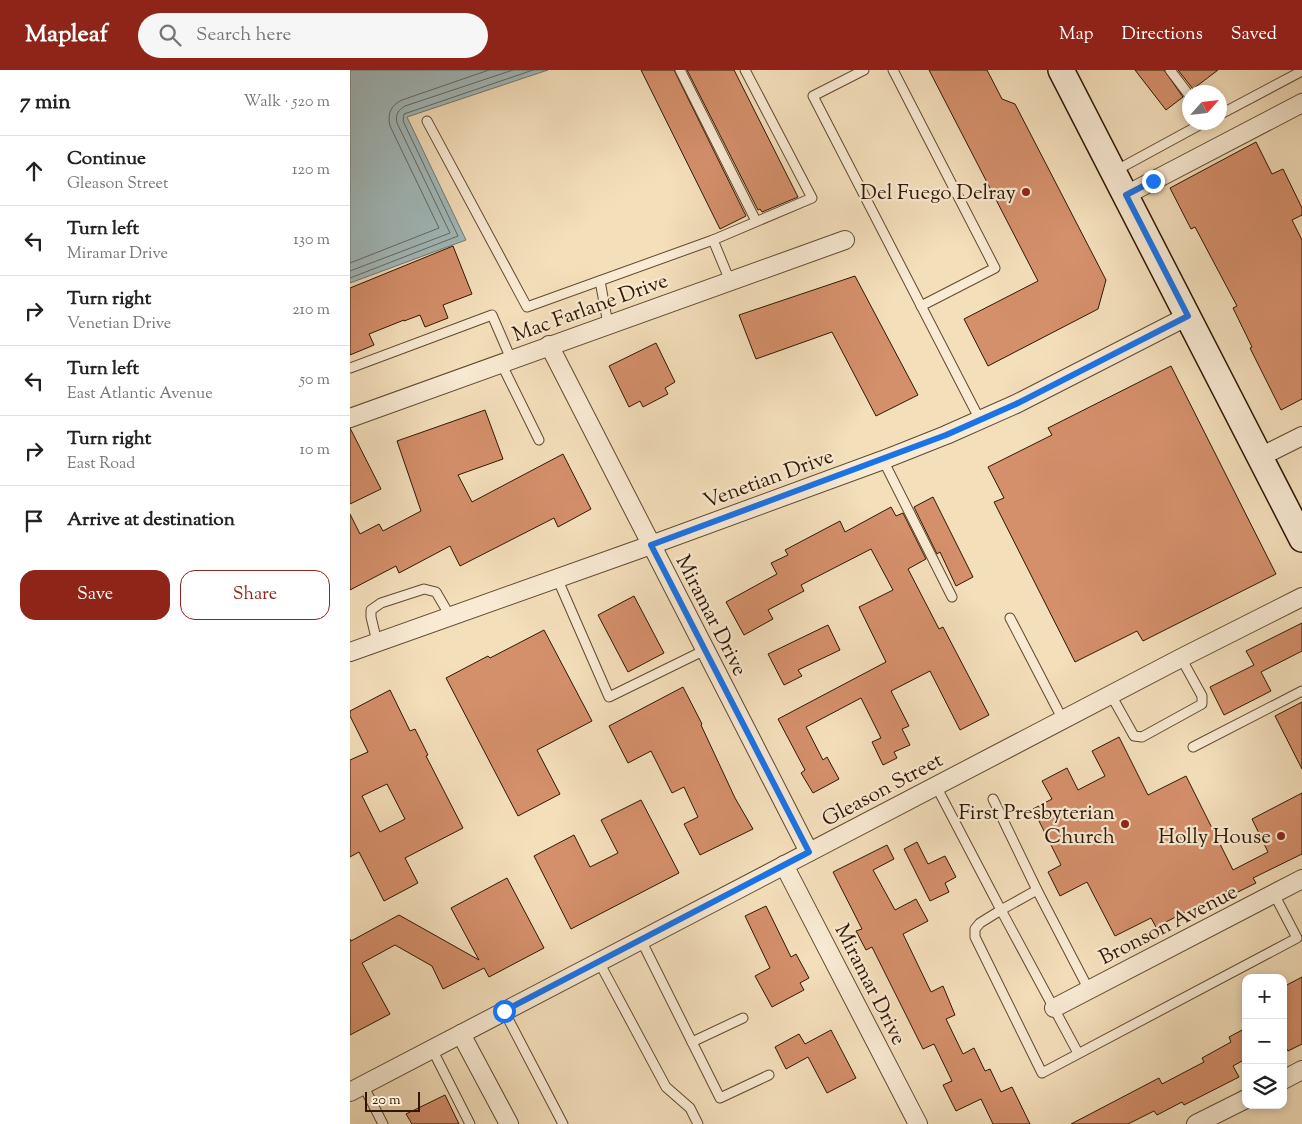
<!DOCTYPE html>
<meta charset="utf-8">
<style>
body{margin:0;font-family:"Sorts Mill Goudy",serif;background:#f6f6f6;color:#222}
.controls{position:absolute;right:15px;bottom:15px;display:grid;overflow:hidden;border-radius:10px;box-shadow:0 2px 8px #0003}
.controls button{width:45px;height:45px;display:grid;place-items:center;padding:0;border:0;border-bottom:1px solid #e0e0e0;background:#fff;color:#222;font:25px sans-serif}
.compass{position:absolute;left:832px;top:15px;width:45px;height:45px;border-radius:50%;background:#fff;box-shadow:0 2px 8px #0003;rotate:63deg}
.scale{position:absolute;left:15px;bottom:12px;width:55px;box-sizing:border-box;padding-left:5px;border:2px solid #2f1700;border-top:0;font-size:14px;line-height:18px;white-space:nowrap;color:#2f1700;-webkit-text-stroke:4px #f8ead3;paint-order:stroke}
.stop{position:absolute;width:15px;height:15px;margin:-11px;border:4px solid #1a73e8;border-radius:50%;background:#fff}
.stop.end{background:#1a73e8;border-color:#fff;box-shadow:0 1px 5px #0008}
.list{margin:0;padding:0;list-style:none}
h2{display:flex;justify-content:space-between;align-items:center;height:65px;margin:0;padding:0 20px;font-size:21px}
h2 small{font-size:16px;font-weight:400;color:#767676}
.list li{display:grid;grid-template-columns:32px 1fr auto;gap:15px;align-items:center;box-sizing:border-box;height:70px;padding:0 20px;border-top:1px solid #e0e0e0}
.list b{display:block;font-size:19px;white-space:nowrap}
.list p{margin:0;font-size:16px;white-space:nowrap;color:#767676}
.list em{font-size:16px;font-style:normal;color:#767676}
.actions{display:flex;gap:10px;padding:15px 20px}
.actions a{flex:1;padding:11px 0;border:1px solid #8f2418;border-radius:15px;text-align:center;font-size:18px;color:#8f2418}
.actions .main{background:#8f2418;color:#fff}
.icon{flex:none;width:28px;height:28px;fill:none;stroke:currentColor;stroke-width:2;stroke-linecap:round;stroke-linejoin:round}
.map{position:relative;flex:none;width:952px;height:1054px;overflow:hidden}
header{display:flex;align-items:center;gap:30px;box-sizing:border-box;height:70px;padding:0 25px;background:#8f2418;color:#fff}
header strong{font-size:24px}
nav{display:flex;gap:28px;margin-inline-start:auto;font-size:18px}
.search{width:350px;height:45px;background:#f6f6f6;display:flex;align-items:center;gap:12px;box-sizing:border-box;padding:0 18px;border-radius:28px;color:#767676;font-size:19px}
main{display:flex}
aside{flex:1;background:#fff}
.map>svg:first-child{display:block}
</style>
<header>
<strong>Mapleaf</strong>
<div class="search"><svg class="icon" aria-label="search" viewBox="0 0 24 24"><circle cx="10" cy="10" r="6"/><path d="M15 15l6 6"/></svg>Search here</div>
<nav><a>Map</a><a>Directions</a><a>Saved</a></nav>
</header>
<main>
<aside>
<h2>7 min<small>Walk · 520 m</small></h2>
<ul class="list">
<li><svg class="icon" aria-label="ahead" viewBox="0 0 24 24"><path d="M12 20V5M6 11l6-6 6 6"/></svg><div><b>Continue</b><p>Gleason Street</p></div><em>120 m</em></li>
<li><svg class="icon" aria-label="left" viewBox="0 0 24 24"><path d="M17 20v-9H6M10 6l-5 5 5 5"/></svg><div><b>Turn left</b><p>Miramar Drive</p></div><em>130 m</em></li>
<li><svg class="icon" aria-label="right" viewBox="0 0 24 24"><path d="M7 20v-9h11M14 6l5 5-5 5"/></svg><div><b>Turn right</b><p>Venetian Drive</p></div><em>210 m</em></li>
<li><svg class="icon" aria-label="left" viewBox="0 0 24 24"><path d="M17 20v-9H6M10 6l-5 5 5 5"/></svg><div><b>Turn left</b><p>East Atlantic Avenue</p></div><em>50 m</em></li>
<li><svg class="icon" aria-label="right" viewBox="0 0 24 24"><path d="M7 20v-9h11M14 6l5 5-5 5"/></svg><div><b>Turn right</b><p>East Road</p></div><em>10 m</em></li>
<li><svg class="icon" aria-label="arrive" viewBox="0 0 24 24"><path d="M6 21V4h12l-3 4 3 4H6"/></svg><div><b>Arrive at destination</b></div></li>
</ul>
<div class="actions"><a class="main">Save</a><a>Share</a></div>
</aside>
<div class="map">
<svg width="952" height="1054" viewBox="0 0 952 1054">
<rect width="100%" height="100%" fill="#f4dfbb"/>
<filter id="stains"><feTurbulence type="fractalNoise" baseFrequency=".004" numOctaves="4"/><feColorMatrix values="0 0 0 0 .2 0 0 0 0 .09 0 0 0 0 .02 0 0 0 .5 -.17"/></filter>
<radialGradient id="worn" r=".72"><stop offset=".6" stop-color="#630" stop-opacity="0"/><stop offset="1" stop-color="#630" stop-opacity=".3"/></radialGradient>
<path fill="#a1babc" stroke="#737971" d="M0,0H198L57,47L116,170L0,213Z"/>
<g fill="none" stroke-linecap="round" stroke-linejoin="round">
<g stroke="#68685e" stroke-width="1">
<path d="M0,193L89,158L40,56C37,44 41,35 52,30L139,0"/>
<path d="M0,201L100,163L47,53C45,45 48,40 55,36L163,0"/>
<path d="M0,208L108,166L53,51L54,44L183,0"/>
</g>
</g>
<g fill="#d48f6b" stroke="#2f1700" fill-rule="evenodd">
<path d="M291,0H324L396,146L370,159Z"/>
<path d="M337,0H384L448,127L412,142L410,139L408,140Z"/>
<path d="M579,0H637L652,29L665,34L756,210L748,239L638,296L614,249L688,211Z"/>
<path d="M785,0H814L833,27L816,40Z"/>
<path d="M828,0H868L843,19Z"/>
<path d="M906,72L922,104L933,99L952,138V145L942,150L952,170V329L931,340L900,278L902,277L883,238L887,236L845,157L841,159L820,118Z"/>
<path d="M103,176L122,224L93,235L98,248L75,257L70,245L54,251V250L19,264L24,275L0,285V218Z"/>
<path d="M505,206L568,325L526,346L482,262L406,289L389,245Z"/>
<path d="M306,273L325,312L315,318L318,324L293,337L290,331L279,337L259,296Z"/>
<path d="M821,296L926,504L793,571L787,561L725,592L644,432L654,428L638,397L702,365L698,358Z"/>
<path d="M135,340L153,389L108,405L122,432L213,384L241,439L208,457L204,448L110,496L100,476L49,503L46,496L0,520V444L10,464L29,454L33,461L71,441L47,371Z"/>
<path d="M0,358L31,419L0,434Z"/>
<path d="M583,427L623,507L606,516L590,482L587,484L564,437Z"/>
<path d="M541,437L546,446L553,443L576,489L558,499L589,559L593,557L639,645L610,660L580,601L541,621L559,656L552,659L560,675L544,682L547,688L533,695L522,672L531,668L511,628L456,657L473,690L477,687L489,709L463,723L451,703L455,700L428,649L536,592L509,537L543,520L521,479L451,515L454,521L418,540L423,549L394,565L376,532L427,504L421,493L438,485L435,480L490,451L495,462Z"/>
<path d="M284,526L314,583L278,602L248,545Z"/>
<path d="M952,553V581L911,602L921,621L874,645L860,617L904,595L896,581Z"/>
<path d="M478,555L490,580L448,600L452,606L434,615L418,584Z"/>
<path d="M194,560L242,651L187,680L210,724L168,746L96,608L138,586L140,588Z"/>
<path d="M333,617L352,654L351,655L385,728L403,759L350,785L334,754L348,747L334,717L322,723L301,681L278,693L259,656Z"/>
<path d="M40,620L60,661L65,659L78,685L76,686L113,758L55,788L68,813L34,831L9,782L0,787V690L18,682L0,646V641ZM37,714L55,749L30,762L12,726Z"/>
<path d="M952,632V699L925,646Z"/>
<path d="M769,667L798,725L836,706L883,800L918,782L902,749L952,723V784L903,808L906,813L880,826L877,821L806,857L801,848L765,866L737,812L710,826L698,802L711,795L683,739L702,729L692,711L717,698L728,720L755,706L742,681Z"/>
<path d="M291,730L329,803L221,859L184,786L224,765L240,797L268,783L251,750Z"/>
<path d="M567,772L578,794L595,786L606,807L595,813L599,822L580,831L554,779Z"/>
<path d="M537,775L544,789L523,800L545,840L566,829L578,851L553,864L581,922L593,916L605,945L596,949L613,984L624,978L635,1001L640,999L651,1022L662,1017L680,1054H643L631,1029L606,1041L593,1015L602,1011L584,974L573,979L522,877L516,880L506,861L512,859L483,802Z"/>
<path d="M157,808L194,878L139,907L134,898L93,919L82,896L45,875L12,893L40,944L0,965V869L1,871L49,845L129,890L101,838Z"/>
<path d="M416,836L441,887L446,884L459,908L450,913L454,920L422,937L405,906L420,898L395,846Z"/>
<path d="M952,907V974L938,981L933,973V917Z"/>
<path d="M896,958V999L892,991L883,996L889,1007L834,1035L832,1032L807,1045L804,1041L778,1054H721L809,1008L812,1014L854,992L852,988L881,972L879,967Z"/>
<path d="M481,960L506,1008L477,1023L458,987L436,999L425,977L449,964L455,974Z"/>
<path d="M95,1025L109,1054H62L56,1044Z"/>
</g>
<g fill="none" stroke-linecap="round" stroke-linejoin="round">
<defs>
<g id="service">
<path d="M330,0L406,151"/>
<path d="M514,0L463,26L630,350"/>
<path d="M543,0L645,198L571,236"/>
<path d="M820,0L839,25"/>
<path d="M869,45L952,1"/>
<path d="M77,51L177,237L363,170L462,128L395,0"/>
<path d="M765,101L855,52"/>
<path d="M363,170L380,211"/>
<path d="M250,211L258,254"/>
<path d="M151,293L189,370"/>
<path d="M0,298L142,245L161,289"/>
<path d="M533,390L602,527"/>
<path d="M207,508L259,627L355,580"/>
<path d="M660,548L713,650"/>
<path d="M27,572L21,547V540L31,533L74,519L86,522L100,546"/>
<path d="M761,625L784,666L792,667L852,634V626L831,588"/>
<path d="M843,677L952,621"/>
<path d="M586,716L651,840L687,820L739,920"/>
<path d="M643,729L687,820"/>
<path d="M291,870L370,1028L419,1005"/>
<path d="M249,892L316,1017L340,1038L348,1054"/>
<path d="M154,941L213,1054"/>
<path d="M342,972L393,948"/>
<path d="M82,979L120,1054"/>
<path d="M728,983L651,840L630,853L625,859V867L692,1003L947,868L924,824"/>
<path d="M13,1015L33,1054"/>
</g>
<g id="minor">
<path d="M776,125L952,33"/>
<path d="M199,275L459,782"/>
<path d="M0,348L495,170"/>
<path d="M910,387L952,366"/>
<path d="M0,582L301,475L533,390L596,365L666,334L838,246"/>
<path d="M434,795L568,1054"/>
<path d="M704,938L952,809"/>
<path d="M111,964L159,1054"/>
<path d="M933,1010L952,1000"/>
<path d="M0,1022L831,588L952,527"/>
<path d="M846,1054L896,1029"/>
</g>
<path id="secondary" d="M711,0L952,469"/>
</defs>
<use href="#service" stroke="#60492f" stroke-width="11"/>
<use href="#minor" stroke="#60492f" stroke-width="20"/>
<use href="#secondary" stroke="#2f1700" stroke-width="28"/>
<use href="#service" stroke="#f8ead3" stroke-width="9"/>
<use href="#minor" stroke="#f8ead3" stroke-width="18"/>
<use href="#secondary" stroke="#f8ead3" stroke-width="25"/>
</g>
<g fill="none" stroke-linecap="round" stroke-linejoin="round">
<path stroke="#1a73e8" stroke-width="6" d="M154,941L459,782L301,475L596,365L666,334L838,246L776,125L803,111"/>
</g>
<g fill="#8f2418" stroke="#f8ead3" stroke-width="2">
<circle cx="676" cy="122" r="5"/>
<circle cx="775" cy="754" r="5"/>
<circle cx="931" cy="766" r="5"/>
</g>
<g text-anchor="middle" stroke-width="4.5" stroke-linejoin="round" paint-order="stroke">
<g font-size="21" fill="#2f1700" stroke="#f8ead3" text-anchor="end">
<text x="666" y="129">Del Fuego Delray</text>
<text x="765" y="749">First Presbyterian<tspan x="765" dy="24">Church</tspan></text>
<text x="921" y="773">Holly House</text>
</g>
<g font-size="21" fill="#2f1700" stroke="#f8ead3">
<text transform="translate(240 237) rotate(-20)" y="7">Mac Farlane Drive</text>
<text transform="translate(418 408) rotate(-20)" y="7">Venetian Drive</text>
<text transform="translate(362 545) rotate(63)" y="7">Miramar Drive</text>
<text transform="translate(532 719) rotate(-28)" y="7">Gleason Street</text>
<text transform="translate(818 854) rotate(-27)" y="7">Bronson Avenue</text>
<text transform="translate(521 914) rotate(63)" y="7">Miramar Drive</text>
</g>
</g>
<rect width="100%" height="100%" filter="url(#stains)"/>
<rect width="100%" height="100%" fill="url(#worn)"/>
</svg>
<div class="controls">
<button>+</button>
<button>−</button>
<button><svg class="icon" aria-label="layers" viewBox="0 0 24 24"><path d="M12 4l9 5-9 5-9-5zM3 14l9 5 9-5"/></svg></button>
</div>
<svg class="compass" viewBox="-18 -18 36 36"><path d="M0-13l5 13h-10z" fill="#e53935"/><path d="M0 13l5-13h-10z" fill="#767676"/></svg>
<div class="scale">20 m</div>
<div class="stop" style="left:154px;top:941px"></div>
<div class="stop end" style="left:803px;top:111px"></div>
</div>
</main>
